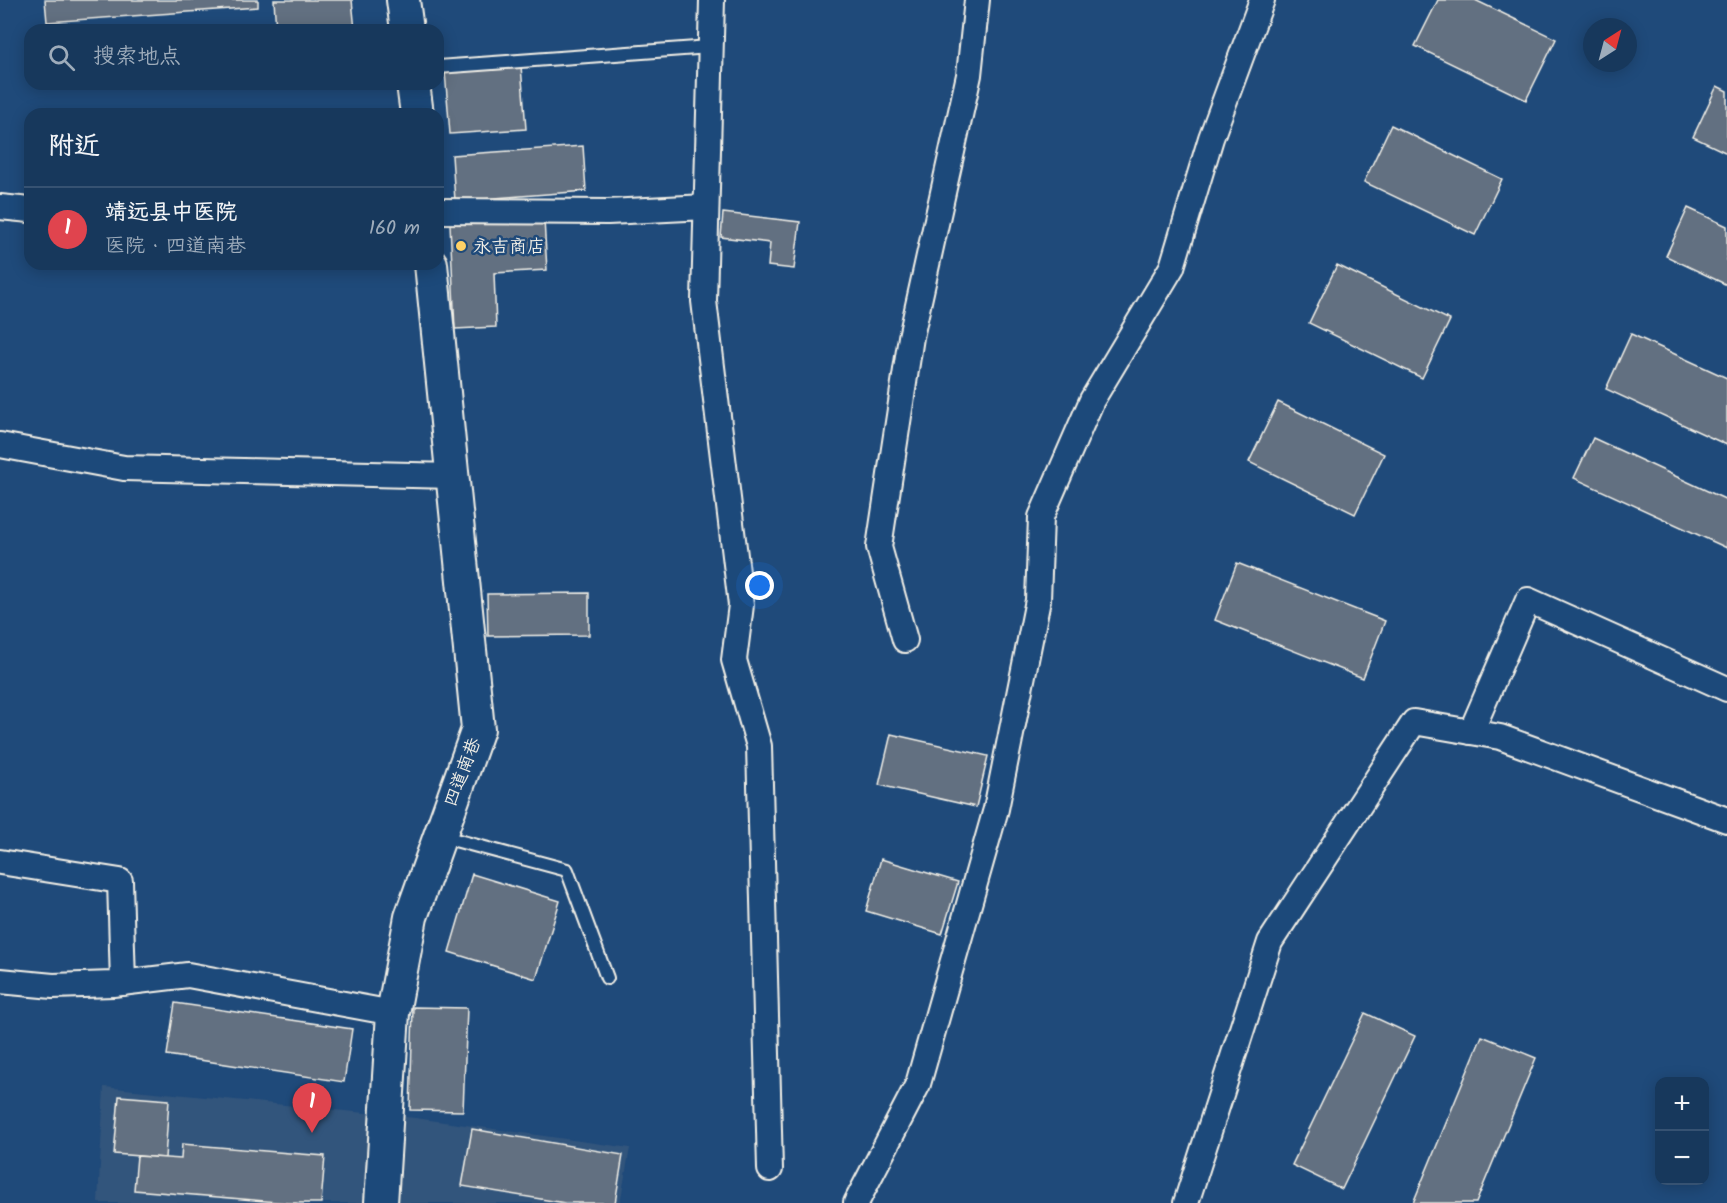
<!DOCTYPE html>
<html lang="zh">
<meta charset="utf-8">
<style>
body{margin:0;font-family:Kalam,"LXGW WenKai TC",sans-serif;background:#244365;color:#f1f3f6}
.controls{position:absolute;right:18px;bottom:18px;display:grid;overflow:hidden;border-radius:12px;box-shadow:0 3px 15px #0003}
.controls button{width:54px;height:54px;display:grid;place-items:center;padding:0;border:0;border-bottom:2px solid #365272;background:#17385c;color:#f1f3f6;font:30px sans-serif}
.compass{position:absolute;left:1583px;top:18px;width:54px;height:54px;border-radius:50%;background:#17385c;box-shadow:0 3px 15px #0003;rotate:36deg}
.you{position:absolute;left:760px;top:586px;width:21px;height:21px;margin:-15px;border:4px solid #fff;border-radius:50%;background:#1a73e8;box-shadow:0 0 0 9px #1a73e833}
.badge{display:grid;place-items:center;width:39px;height:39px;border-radius:50%;background:#ea580c;color:#fff;font-size:20px;font-weight:700}
.pin{position:absolute;translate:-50% -50px;filter:drop-shadow(0 2px 3px #0008)}
.pin::after{content:'';position:absolute;top:32px;width:21px;height:18px;background:inherit;clip-path:polygon(0 0,100% 0,50% 100%)}
.list{margin:0;padding:0;list-style:none}
h2{display:flex;justify-content:space-between;align-items:center;height:78px;margin:0;padding:0 24px;font-size:26px}
h2 small{font-size:20px;font-weight:400;color:#9eacbb}
.list li{display:grid;grid-template-columns:39px 1fr auto;gap:18px;align-items:center;box-sizing:border-box;height:84px;padding:0 24px;border-top:2px solid #365272}
.list b{display:block;font-size:22px;white-space:nowrap}
.list p{margin:0;font-size:20px;white-space:nowrap;color:#9eacbb}
.list em{font-size:20px;font-style:normal;color:#9eacbb}
.icon{flex:none;width:33px;height:33px;fill:none;stroke:currentColor;stroke-width:2;stroke-linecap:round;stroke-linejoin:round}
.map{position:relative;flex:none;width:1727px;height:1203px;overflow:hidden}
.search{position:absolute;background:#17385c;box-shadow:0 3px 15px #0003;left:24px;top:24px;width:420px;height:66px;display:flex;align-items:center;gap:15px;box-sizing:border-box;padding:0 21px;border-radius:18px;color:#9eacbb;font-size:22px}
.panel{position:absolute;background:#17385c;box-shadow:0 3px 15px #0003;left:24px;top:108px;width:420px;height:162px;border-radius:18px}
.map>svg:first-child{display:block}
</style>
<div class="map">
<svg width="1727" height="1203" viewBox="0 0 1727 1203">
<rect width="100%" height="100%" fill="#1f4a7a"/>
<filter id="ink" filterUnits="userSpaceOnUse"><feTurbulence type="fractalNoise" baseFrequency=".0167" numOctaves="2"/><feDisplacementMap in="SourceGraphic" scale="12" xChannelSelector="R" yChannelSelector="G"/><feConvolveMatrix kernelMatrix="1 2 1 2 8 2 1 2 1" color-interpolation-filters="sRGB"/></filter>
<g filter="url(#ink)">
<path fill="#33557c" d="M104,1087L415,1118L630,1148L620,1203H98Z"/>
<g fill="#626f81" stroke="#f4f1e8" stroke-width="1.5">
<path d="M45,0H258V7L47,22Z"/>
<path d="M274,0H352L355,30H276Z"/>
<path d="M1438,0H1475L1556,39L1526,100L1415,46Z"/>
<path d="M521,66L526,129L450,134L445,71Z"/>
<path d="M1717,86L1727,91V153L1693,137Z"/>
<path d="M1391,125L1502,179L1475,235L1364,182Z"/>
<path d="M583,146L586,191L455,201L452,155Z"/>
<path d="M1688,208L1727,226V285L1666,256Z"/>
<path d="M723,213L800,222L794,269L768,266L770,243L721,237Z"/>
<path d="M544,220L547,270L494,273L496,327L455,329L450,224Z"/>
<path d="M1337,265L1450,320L1422,378L1309,323Z"/>
<path d="M1631,334L1727,378V445L1606,389Z"/>
<path d="M1278,402L1384,454L1355,514L1249,462Z"/>
<path d="M1593,438L1727,500V548L1574,478Z"/>
<path d="M1237,563L1385,621L1363,678L1215,620Z"/>
<path d="M589,593V635L488,636L487,594Z"/>
<path d="M891,734L988,756L976,807L879,785Z"/>
<path d="M881,859L958,882L942,934L866,911Z"/>
<path d="M472,874L560,901L536,979L449,952Z"/>
<path d="M175,1003L352,1029L344,1082L167,1055Z"/>
<path d="M413,1007L467,1008L463,1111L410,1110Z"/>
<path d="M1365,1013L1415,1036L1342,1189L1292,1165Z"/>
<path d="M1482,1036L1536,1058L1476,1203H1413Z"/>
<path d="M119,1096L169,1100L165,1158L114,1154Z"/>
<path d="M472,1129L623,1155L615,1203H565L462,1186Z"/>
<path d="M182,1144L325,1156L321,1203H289L134,1190L137,1156L181,1159Z"/>
</g>
<g fill="none" stroke-linecap="round" stroke-linejoin="round">
<defs>
<g id="service">
<path d="M438,67L710,47"/>
<path d="M440,836L567,870L607,978"/>
</g>
<g id="minor">
<path d="M712,0L704,301L741,605L734,660L759,746L770,1169"/>
<path d="M0,207L30,210"/>
<path d="M438,211L608,212L706,207"/>
<path d="M0,445L124,468L453,476"/>
<path d="M905,640L879,547L911,337L969,75L977,0"/>
<path d="M1471,732L1528,600L1727,689"/>
<path d="M0,862L120,881L123,983"/>
<path d="M0,981L53,986L113,984L188,975L393,1013"/>
<path d="M856,1203L918,1084L996,809L1038,600L1041,517L1092,400L1172,267L1211,138L1262,0"/>
<path d="M1186,1203L1270,942L1414,722L1500,737L1727,820"/>
</g>
<g id="tertiary">
<path d="M403,0L407,30"/>
<path d="M413,84L417,114"/>
<path d="M381,1203L393,1013L411,917L478,729L431,264"/>
</g>
</defs>
<use href="#service" stroke="#f4f1e8" stroke-width="16"/>
<use href="#minor" stroke="#f4f1e8" stroke-width="28"/>
<use href="#tertiary" stroke="#f4f1e8" stroke-width="36"/>
<use href="#service" stroke="#1f4a7a" stroke-width="12"/>
<use href="#minor" stroke="#1f4a7a" stroke-width="24"/>
<use href="#tertiary" stroke="#1f4a7a" stroke-width="32"/>
</g>
</g>
<circle fill="#ffd166" stroke="#1f4a7a" stroke-width="2" cx="461" cy="246" r="6"/>
<g text-anchor="middle" stroke-width="5" stroke-linejoin="round" paint-order="stroke">
<g font-size="18" fill="#f4f1e8" stroke="#1f4a7a" text-anchor="start">
<text x="473" y="252">永吉商店</text>
</g>
<g font-size="18" fill="#f4f1e8" stroke="#1f4a7a">
<text transform="translate(462 772) rotate(-69)" y="6">四道南巷</text>
</g>
</g>
</svg>
<div class="controls">
<button>+</button>
<button>−</button>
</div>
<svg class="compass" viewBox="-18 -18 36 36"><path d="M0-13l5 13h-10z" fill="#e53935"/><path d="M0 13l5-13h-10z" fill="#9eacbb"/></svg>
<div class="you"></div>
<div class="pin badge" style="left:312px;top:1133px;background:#e0444e">1</div>
<div class="search"><svg class="icon" aria-label="search" viewBox="0 0 24 24"><circle cx="10" cy="10" r="6"/><path d="M15 15l6 6"/></svg>搜索地点</div>
<section class="panel">
<h2>附近<small></small></h2>
<ul class="list">
<li><span class="badge" style="background:#e0444e">1</span><div><b>靖远县中医院</b><p>医院 · 四道南巷</p></div><em>160 m</em></li>
</ul>
</section>
</div>
